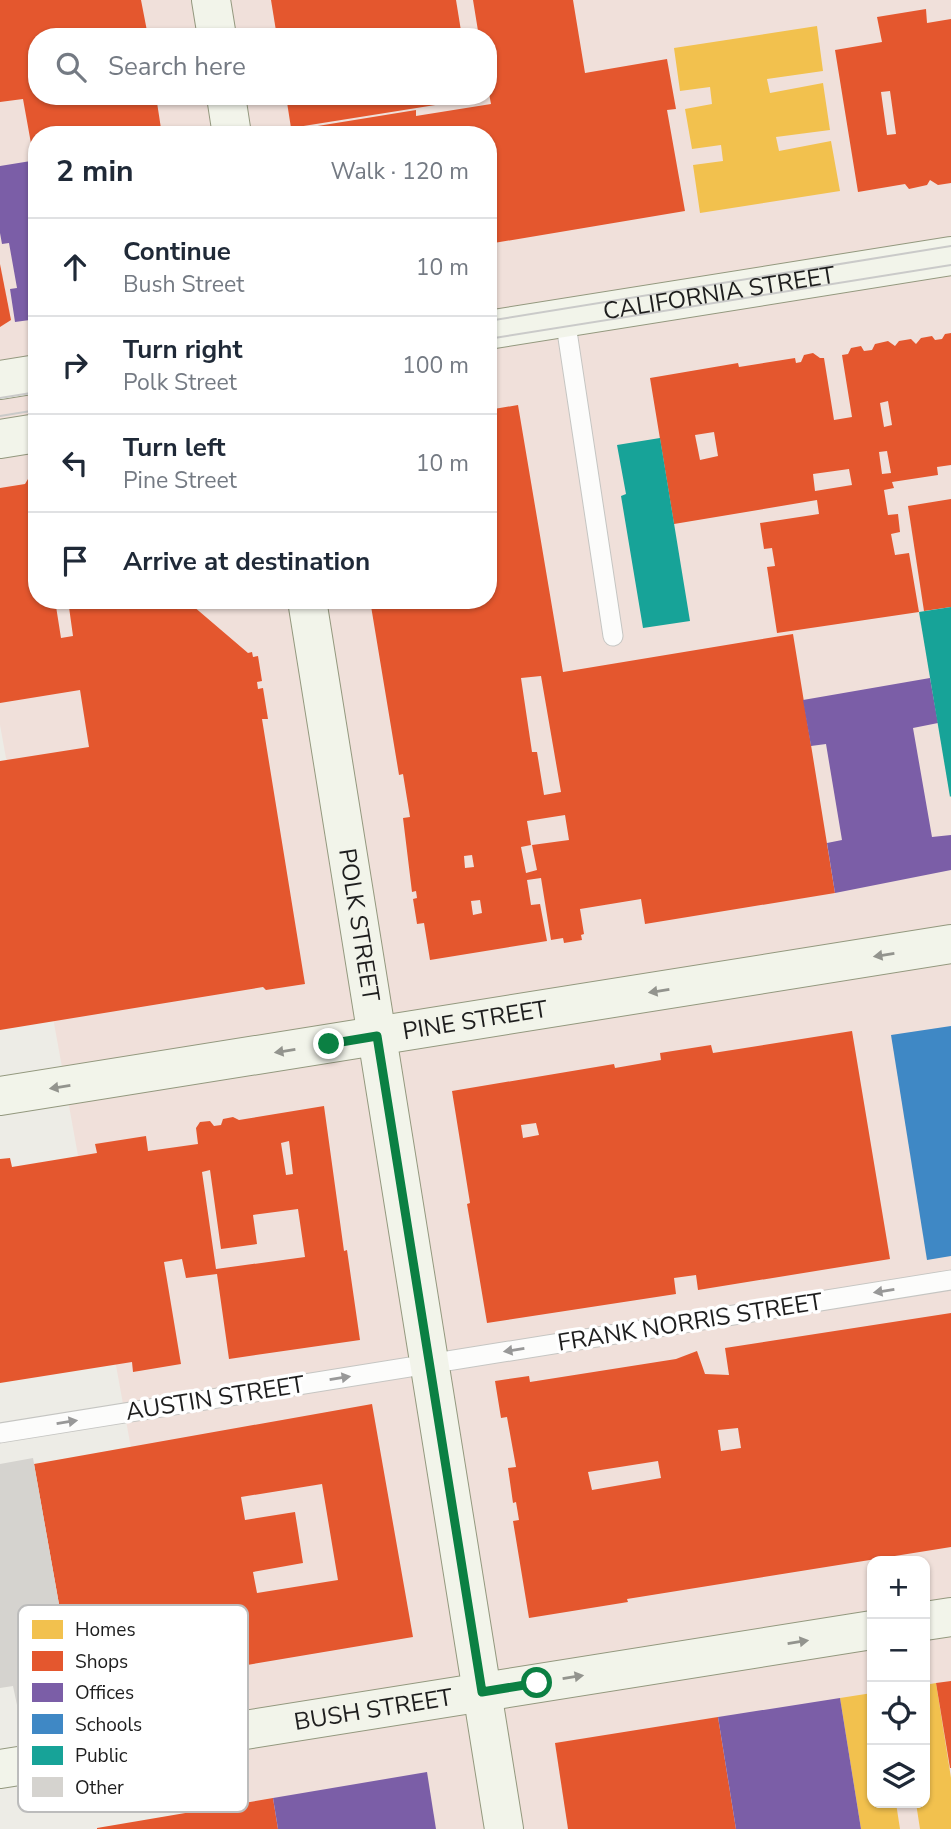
<!DOCTYPE html>
<meta charset="utf-8">
<style>
body{margin:0;font-family:"Nunito Sans",sans-serif;background:#f6f6f7;color:#1f2937}
.controls{position:absolute;right:21px;bottom:21px;display:grid;overflow:hidden;border-radius:14px;box-shadow:0 2px 5px #0004}
.controls button{width:63px;height:63px;display:grid;place-items:center;padding:0;border:0;border-bottom:2px solid #e0e1e3;background:#fff;color:#1f2937;font:35px sans-serif}
.stop{position:absolute;width:21px;height:21px;margin:-16px;border:5px solid #0b8043;border-radius:50%;background:#fff}
.stop.end{background:#0b8043;border-color:#fff;box-shadow:0 2px 7px #0008}
.list{margin:0;padding:0;list-style:none}
h2{display:flex;justify-content:space-between;align-items:center;height:91px;margin:0;padding:0 28px;font-size:30px}
h2 small{font-size:23px;font-weight:400;color:#747a83}
.list li{display:grid;grid-template-columns:46px 1fr auto;gap:21px;align-items:center;box-sizing:border-box;height:98px;padding:0 28px;border-top:2px solid #e0e1e3}
.list b{display:block;font-size:26px;white-space:nowrap}
.list p{margin:0;font-size:23px;white-space:nowrap;color:#747a83}
.list em{font-size:23px;font-style:normal;color:#747a83}
.icon{flex:none;width:38px;height:38px;fill:none;stroke:currentColor;stroke-width:2;stroke-linecap:round;stroke-linejoin:round}
.map{position:relative;flex:none;width:951px;height:1829px;overflow:hidden}
.search{position:absolute;background:#fff;box-shadow:0 2px 5px #0004;left:28px;top:28px;width:469px;height:77px;display:flex;align-items:center;gap:18px;box-sizing:border-box;padding:0 24px;border-radius:28px;color:#747a83;font-size:26px}
.panel{position:absolute;background:#fff;box-shadow:0 2px 5px #0004;left:28px;top:126px;width:469px;height:483px;border-radius:28px}
.map>svg:first-child{display:block}
</style>
<div class="map">
<svg width="951" height="1829" viewBox="0 0 951 1829">
<rect width="100%" height="100%" fill="#edece6"/>
<path fill="#f0e0da" fill-rule="evenodd" d="M0,0H951V1829H200L0,725ZM37,37H488V96H37ZM37,135H488V600H37ZM872,1561H925V1803H872Z"/>
<g fill="#f2c14e">
<path d="M817,26L823,71L767,79L770,93L823,83L830,130L776,137L779,151L831,141L840,191L700,213L693,165L723,161L721,145L692,149L685,109L712,104L710,87L680,91L674,48Z"/>
<path d="M936,1683L951,1778V1829H920L916,1803H925V1685Z"/>
<path d="M872,1693V1803H896L900,1829H861L840,1698Z"/>
</g>
<g fill="#e4572e" fill-rule="evenodd">
<path d="M0,0H141L147,31L139,33V37H37V96H156L162,135H37V149H32L23,99L0,102Z"/>
<path d="M271,0H456L462,37H277Z"/>
<path d="M473,0H573L585,73L667,59L676,109L667,110L685,211L488,244V135H294L293,130L416,110V116L491,104L488,88V37H479Z"/>
<path d="M926,9L927,23L951,19V183L938,185L930,180L927,185L909,189L905,184L858,192L835,50L882,42L877,17ZM890,91L896,134L887,135L881,92Z"/>
<path d="M286,96H472L473,99L291,128Z"/>
<path d="M0,264L11,320L0,327Z"/>
<path d="M951,333V465L937,467L938,475L892,482L894,488L884,490L888,515L898,514L900,532L891,534L895,555L909,553L919,612L777,633L767,567L775,566L772,548L764,549L760,523L819,514L817,500L674,524L650,378L738,363L739,367L795,358L796,363L801,362L804,355L813,353L820,358H824L834,420L852,417L842,355L848,354L851,348L861,346L864,351L872,350L875,344L888,341L895,346L899,341L911,339L916,344L921,338L932,336L935,340L942,339L945,334ZM888,401L892,425L884,427L880,403ZM714,432L718,456L700,460L695,435ZM887,451L891,473L882,474L879,452ZM849,469L852,485L815,491L813,474Z"/>
<path d="M518,405L563,672L793,634L835,893L645,924L641,899L580,909L584,934L581,935L582,940L564,943L563,938L551,940L541,878L527,880L531,905L540,904L547,941L430,960L424,923L417,924L413,899L417,898L416,891L412,892L403,818L410,817L403,774L399,775L370,600H488V410ZM541,676L561,792L544,795L537,752H532L521,678ZM565,815L569,840L532,845L537,870L526,873L521,847L531,845L527,821ZM472,855L474,867L465,868L464,856ZM480,900L482,913L473,915L471,901Z"/>
<path d="M37,477V600H55L61,638L73,636L68,600H186L248,653L252,652L253,657L258,656L262,681L257,682L258,689L263,688L268,719H262L305,984L266,990L263,987L0,1030V761L89,747L80,690L0,703V488L25,484L28,479Z"/>
<path d="M951,499V607L924,611L908,506Z"/>
<path d="M852,1031L890,1259L698,1290L696,1275L674,1278L676,1294L487,1323L467,1204L470,1203L452,1091L614,1064L615,1068L661,1060L660,1053L711,1045L713,1053ZM536,1123L539,1135L523,1138L521,1125Z"/>
<path d="M324,1106L344,1251L347,1250L360,1340L229,1359L217,1274L186,1278L182,1259L164,1262L181,1364L133,1372L132,1362L0,1383V1159L10,1158L12,1167L97,1153L95,1144L146,1136L148,1151L198,1144L196,1128L200,1122L210,1121L214,1126L221,1125L223,1119L233,1117L239,1120ZM289,1141L293,1174L286,1175L281,1143ZM210,1170L221,1249L257,1244L253,1215L298,1209L305,1257L216,1269L202,1172Z"/>
<path d="M951,1313V1547L627,1599L628,1602L529,1618L513,1521L519,1520L516,1502L513,1503L508,1468L516,1467L507,1417L501,1418L495,1381L529,1376L530,1382L676,1359L697,1351L705,1374L729,1375L725,1348ZM738,1428L741,1448L721,1451L718,1430ZM658,1461L661,1478L592,1490L588,1472Z"/>
<path d="M372,1404L413,1637L75,1694L34,1464ZM322,1484L338,1580L257,1593L253,1572L303,1563L295,1512L245,1520L241,1497Z"/>
<path d="M951,1681V1768H950L936,1683Z"/>
<path d="M718,1717L736,1829H568L555,1743Z"/>
<path d="M273,1798L278,1829H97V1828Z"/>
</g>
<g fill="#7b5ea7">
<path d="M37,160V319L15,322L10,289L17,288L9,243L2,244L0,233V166Z"/>
<path d="M930,678L938,723L913,728L932,837L951,835V870L835,893L827,843L842,840L826,744L811,746L803,700Z"/>
<path d="M840,1698L861,1829H736L718,1717Z"/>
<path d="M427,1772L436,1829H278L273,1798Z"/>
</g>
<path fill="#3f88c5" d="M951,1026V1256L927,1260L891,1035Z"/>
<g fill="#17a398">
<path d="M660,438L690,621L643,628L621,496L626,494L617,445Z"/>
<path d="M951,607V796L950,797L919,612Z"/>
</g>
<path fill="#d5d3cf" d="M33,1458L75,1694L17,1705L13,1686L0,1688V1464Z"/>
<g fill="none" stroke-linecap="round" stroke-linejoin="round">
<defs>
<g id="lane">
<path d="M565,318L613,636"/>
<path d="M0,1433L951,1280"/>
</g>
<g id="secondary">
<path d="M211,0L217,37"/>
<path d="M226,96L232,135"/>
<path id="s1" d="M488,330L951,256"/>
<path d="M0,380L37,374"/>
<path d="M0,439L37,433"/>
<path id="s2" d="M307,600L504,1829"/>
<path id="s3" d="M0,1096L951,944"/>
<path d="M925,1621L951,1617"/>
<path id="s4" d="M0,1769L872,1630"/>
</g>
</defs>
<use href="#lane" stroke="#c5c5c2" stroke-width="21"/>
<use href="#secondary" stroke="#93987e" stroke-width="40"/>
<use href="#lane" stroke="#fcfcfb" stroke-width="19"/>
<use href="#secondary" stroke="#f2f4ea" stroke-width="38"/>
<g stroke="#cacac9" stroke-width="2">
<path d="M488,321L951,246"/>
<path d="M488,339L951,265"/>
<path d="M0,398L37,392"/>
<path d="M0,416L37,410"/>
</g>
</g>
<defs><path id="oneway-solid" d="M-6-.8H1V-3.2L6.5 0L1 3.2V.8H-6Z" transform="scale(1.75)"/></defs>
<g fill="#93948e">
<use href="#oneway-solid" transform="translate(884 955) rotate(171)"/>
<use href="#oneway-solid" transform="translate(659 991) rotate(171)"/>
<use href="#oneway-solid" transform="translate(285 1051) rotate(171)"/>
<use href="#oneway-solid" transform="translate(60 1087) rotate(171)"/>
<use href="#oneway-solid" transform="translate(798 1642) rotate(-9)"/>
<use href="#oneway-solid" transform="translate(573 1677) rotate(-9)"/>
</g>
<g fill="#989898">
<use href="#oneway-solid" transform="translate(884 1291) rotate(171)"/>
<use href="#oneway-solid" transform="translate(514 1350) rotate(171)"/>
<use href="#oneway-solid" transform="translate(340 1378) rotate(-9)"/>
<use href="#oneway-solid" transform="translate(67 1422) rotate(-9)"/>
</g>
<g fill="none" stroke-linecap="round" stroke-linejoin="round">
<path stroke="#0b8043" stroke-width="9" d="M329,1044L377,1036L482,1692L537,1683"/>
</g>
<g text-anchor="middle" stroke-width="7" stroke-linejoin="round" paint-order="stroke">
<g font-size="24" fill="#1e1e1e" stroke="#fff">
<text dy="8" stroke="none"><textPath href="#s1" startOffset="234">CALIFORNIA STREET</textPath></text>
<text dy="8" stroke="none"><textPath href="#s2" startOffset="329">POLK STREET</textPath></text>
<text dy="8" stroke="none"><textPath href="#s3" startOffset="481">PINE STREET</textPath></text>
<text transform="translate(690 1322) rotate(-9)" y="8">FRANK NORRIS STREET</text>
<text transform="translate(215 1398) rotate(-9)" y="8">AUSTIN STREET</text>
<text dy="8" stroke="none"><textPath href="#s4" startOffset="378">BUSH STREET</textPath></text>
</g>
</g>
<rect x="18" y="1605" width="230" height="207" rx="10" fill="#fff" stroke="#bcbcbc" stroke-width="2"/>
<rect x="32" y="1620" width="31" height="19" fill="#f2c14e"/>
<rect x="32" y="1651" width="31" height="20" fill="#e4572e"/>
<rect x="32" y="1683" width="31" height="19" fill="#7b5ea7"/>
<rect x="32" y="1714" width="31" height="20" fill="#3f88c5"/>
<rect x="32" y="1746" width="31" height="19" fill="#17a398"/>
<rect x="32" y="1777" width="31" height="20" fill="#d5d3cf"/>
<g font-size="19" fill="#1e1e1e">
<text x="75" y="1636">Homes</text>
<text x="75" y="1668">Shops</text>
<text x="75" y="1699">Offices</text>
<text x="75" y="1731">Schools</text>
<text x="75" y="1762">Public</text>
<text x="75" y="1794">Other</text>
</g>
</svg>
<div class="controls">
<button>+</button>
<button>−</button>
<button><svg class="icon" aria-label="locate" viewBox="0 0 24 24"><circle cx="12" cy="12" r="6"/><path d="M12 2v4M12 18v4M2 12h4M18 12h4"/></svg></button>
<button><svg class="icon" aria-label="layers" viewBox="0 0 24 24"><path d="M12 4l9 5-9 5-9-5zM3 14l9 5 9-5"/></svg></button>
</div>
<div class="stop" style="left:537px;top:1683px"></div>
<div class="stop end" style="left:329px;top:1044px"></div>
<div class="search"><svg class="icon" aria-label="search" viewBox="0 0 24 24"><circle cx="10" cy="10" r="6"/><path d="M15 15l6 6"/></svg>Search here</div>
<section class="panel">
<h2>2 min<small>Walk · 120 m</small></h2>
<ul class="list">
<li><svg class="icon" aria-label="ahead" viewBox="0 0 24 24"><path d="M12 20V5M6 11l6-6 6 6"/></svg><div><b>Continue</b><p>Bush Street</p></div><em>10 m</em></li>
<li><svg class="icon" aria-label="right" viewBox="0 0 24 24"><path d="M7 20v-9h11M14 6l5 5-5 5"/></svg><div><b>Turn right</b><p>Polk Street</p></div><em>100 m</em></li>
<li><svg class="icon" aria-label="left" viewBox="0 0 24 24"><path d="M17 20v-9H6M10 6l-5 5 5 5"/></svg><div><b>Turn left</b><p>Pine Street</p></div><em>10 m</em></li>
<li><svg class="icon" aria-label="arrive" viewBox="0 0 24 24"><path d="M6 21V4h12l-3 4 3 4H6"/></svg><div><b>Arrive at destination</b></div></li>
</ul>
</section>
</div>
